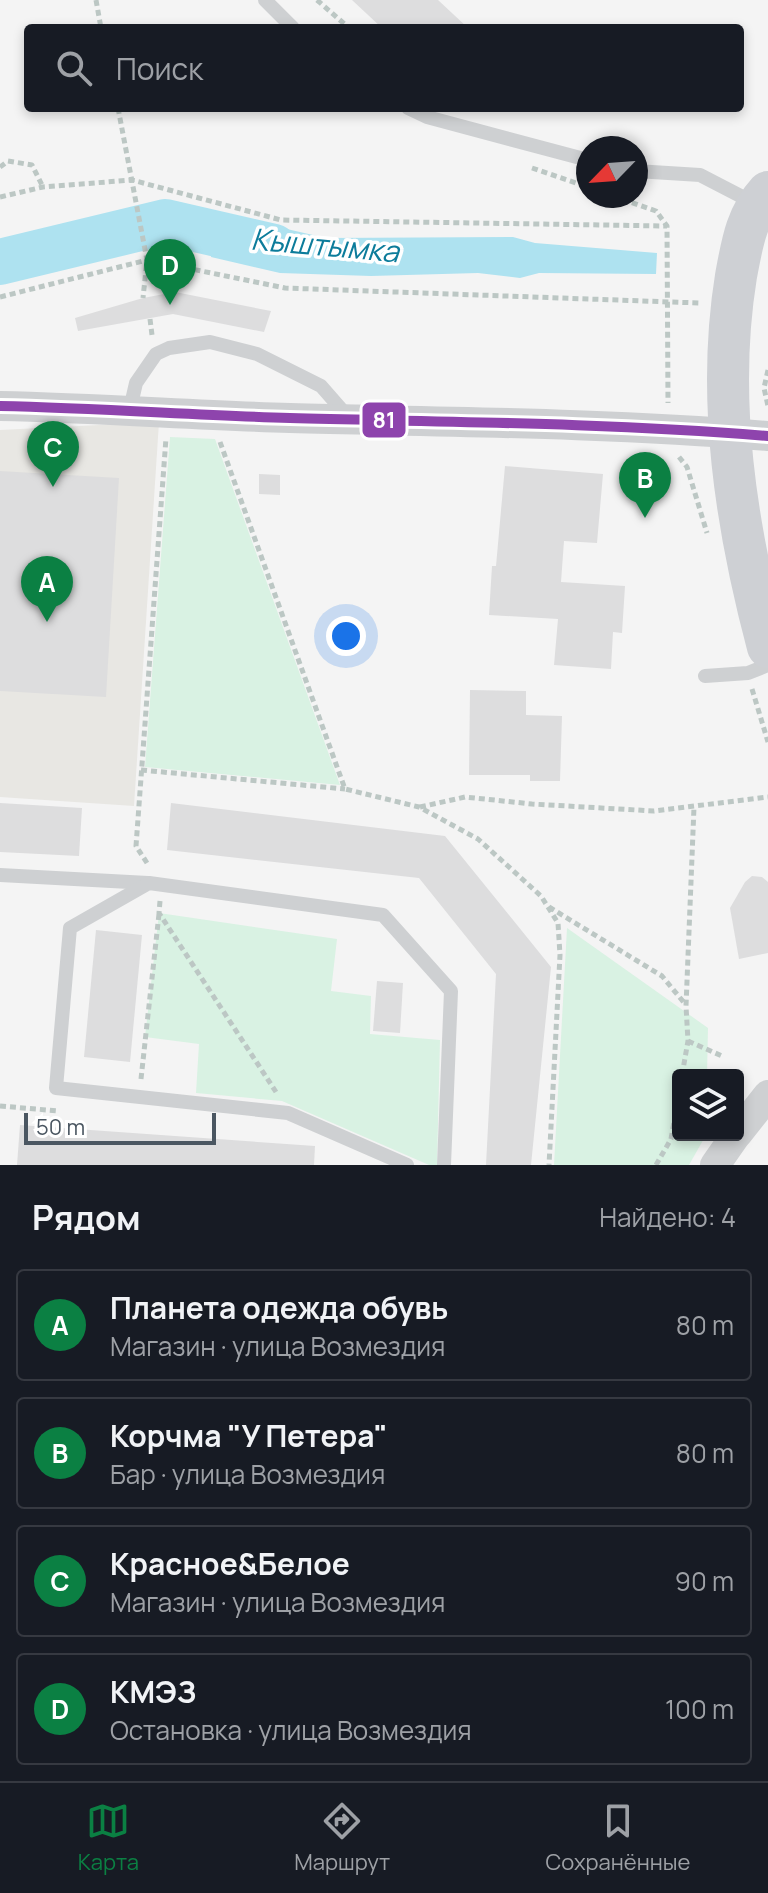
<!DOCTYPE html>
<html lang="ru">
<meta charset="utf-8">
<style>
body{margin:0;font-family:Manrope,sans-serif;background:#20242c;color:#f1f3f6}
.controls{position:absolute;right:24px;bottom:24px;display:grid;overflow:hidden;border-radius:8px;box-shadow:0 4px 12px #0003}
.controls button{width:72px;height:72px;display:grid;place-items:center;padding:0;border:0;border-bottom:2px solid #363941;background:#171b24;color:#f1f3f6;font:40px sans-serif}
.compass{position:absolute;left:576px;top:136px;width:72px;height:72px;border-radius:50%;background:#171b24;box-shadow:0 4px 12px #0003;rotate:245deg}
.scale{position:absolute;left:24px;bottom:20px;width:192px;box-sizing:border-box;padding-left:8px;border:4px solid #4a5661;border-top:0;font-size:22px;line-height:28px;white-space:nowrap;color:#4a5661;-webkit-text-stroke:6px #fff;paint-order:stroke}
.you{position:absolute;left:346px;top:636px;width:28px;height:28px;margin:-20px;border:6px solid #fff;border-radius:50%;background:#1a73e8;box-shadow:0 0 0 12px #1a73e833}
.badge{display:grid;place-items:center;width:52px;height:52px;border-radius:50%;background:#0b8043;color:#fff;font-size:26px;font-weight:700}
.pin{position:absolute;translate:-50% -66px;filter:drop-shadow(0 2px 4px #0008)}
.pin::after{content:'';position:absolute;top:42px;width:28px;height:24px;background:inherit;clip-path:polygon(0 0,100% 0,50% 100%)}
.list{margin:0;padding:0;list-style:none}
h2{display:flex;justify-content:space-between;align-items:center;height:104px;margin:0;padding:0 32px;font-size:34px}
h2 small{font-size:26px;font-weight:400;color:#9ea1a6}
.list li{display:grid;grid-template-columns:52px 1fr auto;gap:24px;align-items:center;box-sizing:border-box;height:112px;margin:0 16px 16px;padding:0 16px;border:2px solid #363941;border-radius:8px}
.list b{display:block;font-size:30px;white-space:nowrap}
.list p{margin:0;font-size:26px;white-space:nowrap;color:#9ea1a6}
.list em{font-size:26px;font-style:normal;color:#9ea1a6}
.icon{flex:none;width:44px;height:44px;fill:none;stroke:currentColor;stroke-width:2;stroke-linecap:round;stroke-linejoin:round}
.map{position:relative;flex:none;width:768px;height:1165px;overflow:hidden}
.search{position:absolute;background:#171b24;box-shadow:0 4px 12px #0003;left:24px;right:24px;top:24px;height:88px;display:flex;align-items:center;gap:20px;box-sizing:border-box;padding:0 28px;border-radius:8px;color:#9ea1a6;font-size:30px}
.sheet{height:616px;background:#171b24}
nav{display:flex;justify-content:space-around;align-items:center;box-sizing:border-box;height:112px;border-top:2px solid #363941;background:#171b24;font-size:22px;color:#9ea1a6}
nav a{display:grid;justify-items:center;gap:4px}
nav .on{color:#0b8043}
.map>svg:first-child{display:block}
</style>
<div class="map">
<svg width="768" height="1165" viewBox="0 0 768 1165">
<rect width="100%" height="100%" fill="#f4f4f4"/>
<path fill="#e8e7e3" d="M159,422L134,806L0,797V430Z"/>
<g fill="#d9f2e3">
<path d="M170,437L215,439L340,785L145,767Z"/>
<path d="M159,913L337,939L331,991L371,996L370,1034L440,1040L437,1165H429L282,1101L196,1093L199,1044L145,1037Z"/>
<path d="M567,928L708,1028L707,1075H678V1135H706L689,1165H554Z"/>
</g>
<path fill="#aee2f0" d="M217,217L239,218L326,238L513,237L535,243L657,253L656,274L539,273L520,278L478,273L371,276L280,273L211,257Z"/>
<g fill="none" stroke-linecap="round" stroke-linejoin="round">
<path stroke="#aee2f0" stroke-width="46" d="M0,262L165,222L274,247"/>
</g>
<g fill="#ddddde">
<path d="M352,0H438L468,28H382Z"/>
<path d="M175,292L271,311L264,332L173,314L78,331L75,318L143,298Z"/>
<path d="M505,466L603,474L597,543L564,541L561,582L625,586L622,633L613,632L611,669L554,665L558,619L489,615L492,566H496Z"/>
<path d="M0,471L119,478L106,697L0,691Z"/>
<path d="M259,474L280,475V495L259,494Z"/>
<path d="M470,690L526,691V715L562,716L560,781H530V775H469Z"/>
<path d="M0,803L82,808L79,856L0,852Z"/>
<path d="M171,803L445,836L551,967L531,1165H486L496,974L419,878L167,850Z"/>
<path d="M752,876L762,877L768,882V953L739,959L730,908L745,882Z"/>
<path d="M96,930L142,935L130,1062L84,1057Z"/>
<path d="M377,981L403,983L400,1033L373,1031Z"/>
<path d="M20,1125L315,1146L314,1165H17Z"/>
</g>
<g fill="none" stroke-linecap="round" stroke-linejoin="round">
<g stroke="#bcc7c4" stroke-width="5" stroke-dasharray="6 4" stroke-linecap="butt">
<path d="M96,0L101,28"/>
<path d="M317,0L349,28"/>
<path d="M118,108L147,260L143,298"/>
<path d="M0,167L8,161L32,165L43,187"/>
<path d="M532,168L588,187"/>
<path d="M613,196L656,211L667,226L668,403"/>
<path d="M0,197L43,187L132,180L281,220L667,226"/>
<path d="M0,297L147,260L285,288L699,303"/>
<path d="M150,319L152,335"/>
<path d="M768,370L764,388L768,406"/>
<path d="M220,442L345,789L419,807L478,839L541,896L558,923L560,955L549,1165"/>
<path d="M679,457L687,467L707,533"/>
<path d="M752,689L768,742"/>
<path d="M141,770L345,789"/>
<path d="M420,807L465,797L532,804L654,811L768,797"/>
<path d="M147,863L136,846L166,438"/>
<path d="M160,901L159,913L276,1092"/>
<path d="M549,907L662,976L686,1005"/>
<path d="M688,1041L722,1056"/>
<path d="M682,1075L688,1041L686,1006L694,807"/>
<path d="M141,1079L159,914"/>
<path d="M0,1106L59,1111"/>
<path d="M656,1165L671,1139L678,1100"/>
</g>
<g stroke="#ced0d2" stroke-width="14">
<path d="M265,0L293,28"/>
<path d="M408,108L427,117L588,160"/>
<path d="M636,171L700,175L756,204"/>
<path d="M130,409L136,383L156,354L169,348L210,342L257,354L321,386L349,418"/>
<path d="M705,676L748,673L768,665"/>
<path d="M0,875L148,883"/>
<path d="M407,1165L288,1113L56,1088L70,928L149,883L383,915L451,991L444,1165"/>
</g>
<g stroke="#ced0d2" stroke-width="30">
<path d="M0,406C97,408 193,415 290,418C449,422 609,423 768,436"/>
<path d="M738,1133L768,1095"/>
<path d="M715,1165L736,1135"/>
</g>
<path stroke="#ced0d4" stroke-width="42" d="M768,192C746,216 742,244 736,276C716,399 736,527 768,647"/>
<defs>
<path id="bus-1" d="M0,406C97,408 193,415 290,418C449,422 609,423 768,436"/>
</defs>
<use href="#bus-1" stroke="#fff" stroke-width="16"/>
<use href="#bus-1" stroke="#8e44ad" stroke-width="10"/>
</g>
<g text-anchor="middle" stroke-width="7" stroke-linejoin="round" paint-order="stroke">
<g font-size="30" font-style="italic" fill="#0c7c9b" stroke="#fff">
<text transform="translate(325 246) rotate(5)" y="10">Кыштымка</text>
</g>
</g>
<rect stroke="#fff" stroke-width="3" x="361" y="401" width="46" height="38" rx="8" fill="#8e44ad"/>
<g font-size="22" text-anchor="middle" font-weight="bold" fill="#fff">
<text x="384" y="428">81</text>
</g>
</svg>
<div class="controls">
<button><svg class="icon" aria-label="layers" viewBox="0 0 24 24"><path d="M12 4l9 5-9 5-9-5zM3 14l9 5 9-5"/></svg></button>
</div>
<svg class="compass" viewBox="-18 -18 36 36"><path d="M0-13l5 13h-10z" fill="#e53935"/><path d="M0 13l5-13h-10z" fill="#9ea1a6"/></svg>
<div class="scale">50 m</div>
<div class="you"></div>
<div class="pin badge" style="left:47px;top:622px">A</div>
<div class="pin badge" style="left:645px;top:518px">B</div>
<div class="pin badge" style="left:53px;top:487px">C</div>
<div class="pin badge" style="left:170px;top:305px">D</div>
<div class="search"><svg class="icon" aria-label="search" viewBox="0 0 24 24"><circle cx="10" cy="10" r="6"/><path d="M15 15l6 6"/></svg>Поиск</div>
</div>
<section class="sheet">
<h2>Рядом<small>Найдено: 4</small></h2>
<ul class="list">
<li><span class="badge">A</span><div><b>Планета одежда обувь</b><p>Магазин · улица Возмездия</p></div><em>80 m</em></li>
<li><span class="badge">B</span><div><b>Корчма &quot;У Петера&quot;</b><p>Бар · улица Возмездия</p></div><em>80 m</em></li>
<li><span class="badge">C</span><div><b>Красное&amp;Белое</b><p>Магазин · улица Возмездия</p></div><em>90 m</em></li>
<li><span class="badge">D</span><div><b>КМЭЗ</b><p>Остановка · улица Возмездия</p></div><em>100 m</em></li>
</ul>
</section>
<nav>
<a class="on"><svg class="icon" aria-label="map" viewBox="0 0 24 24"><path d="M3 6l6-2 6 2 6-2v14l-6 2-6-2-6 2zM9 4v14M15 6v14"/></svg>Карта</a>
<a><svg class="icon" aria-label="directions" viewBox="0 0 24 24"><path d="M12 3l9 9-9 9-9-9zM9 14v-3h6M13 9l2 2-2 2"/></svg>Маршрут</a>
<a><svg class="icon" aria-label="saved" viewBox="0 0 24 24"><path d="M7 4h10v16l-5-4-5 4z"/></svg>Сохранённые</a>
</nav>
